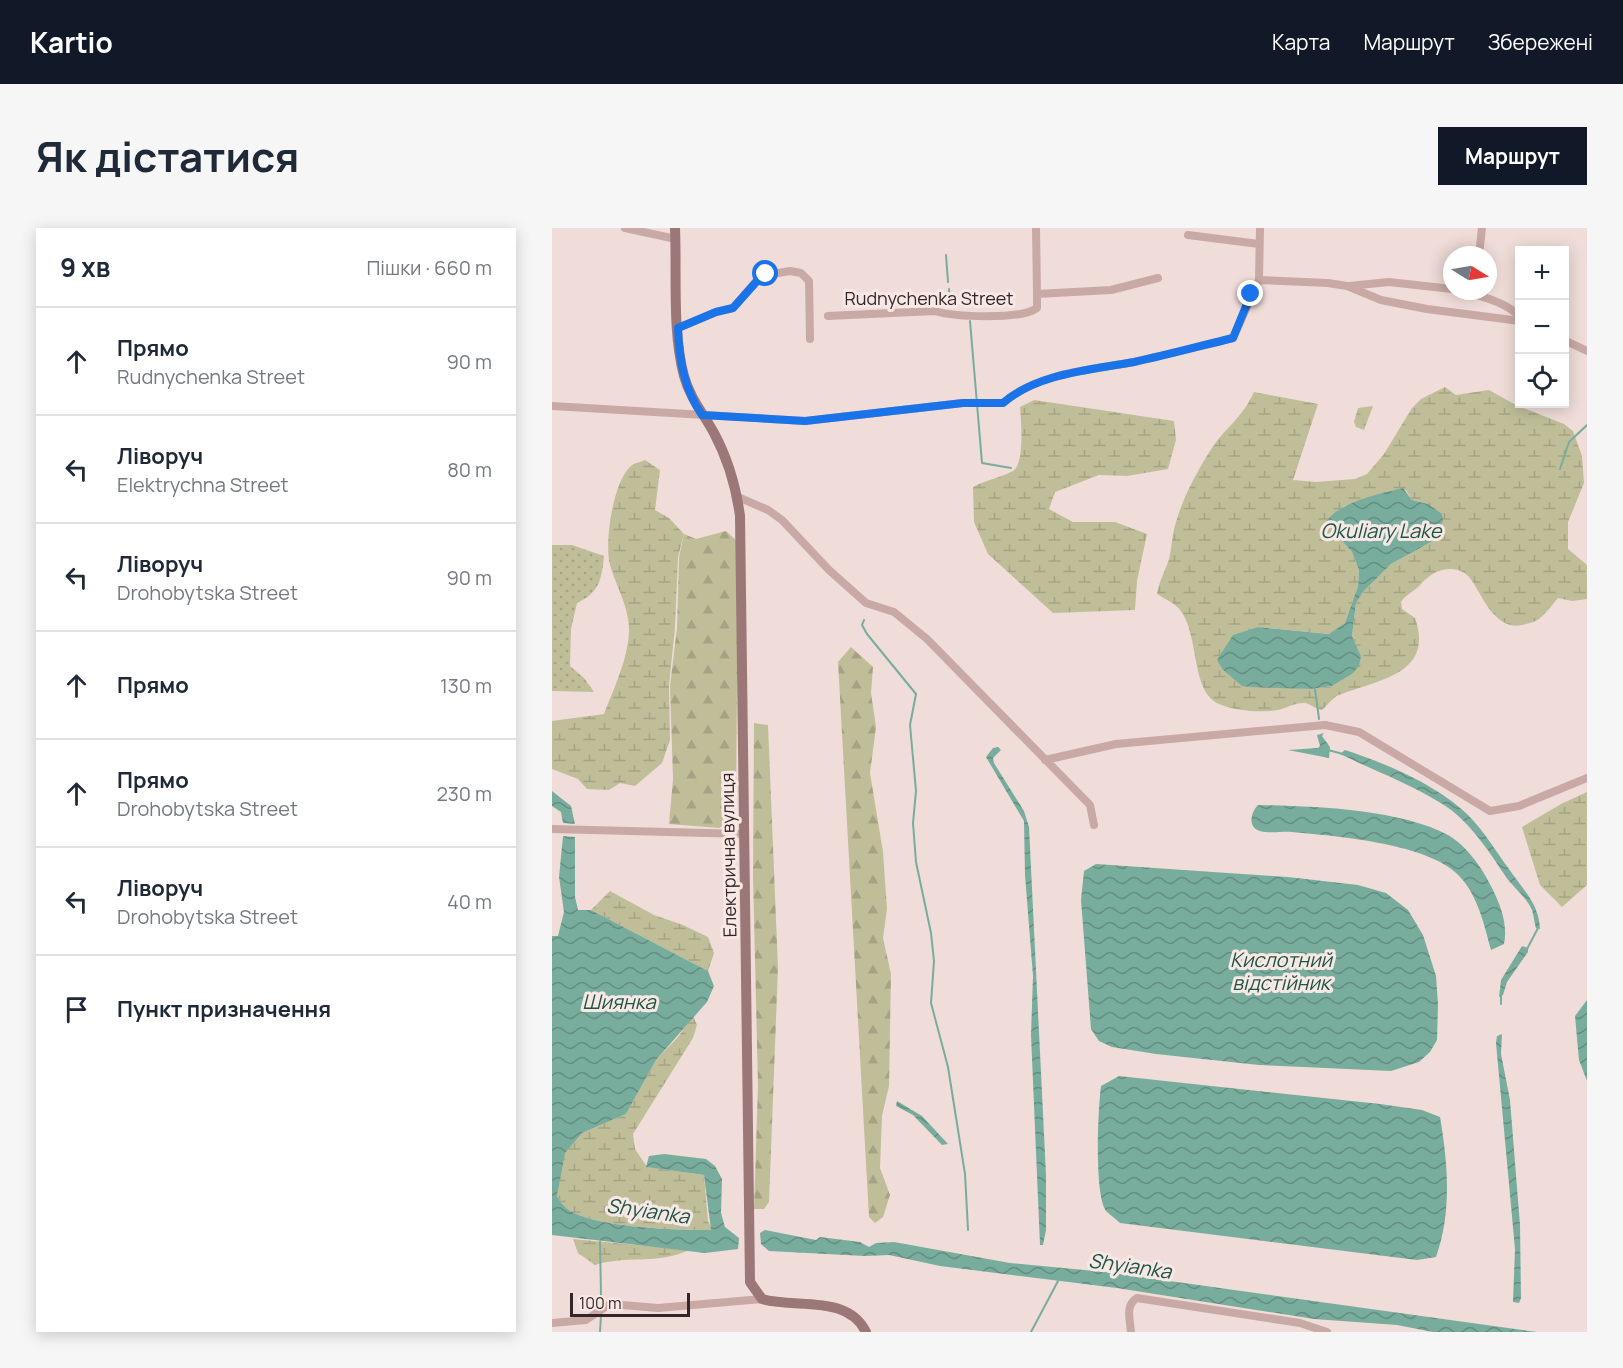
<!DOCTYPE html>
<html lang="uk">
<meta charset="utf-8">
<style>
body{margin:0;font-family:Manrope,sans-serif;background:#f6f6f7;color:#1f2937}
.controls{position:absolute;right:18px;top:18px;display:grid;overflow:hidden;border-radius:0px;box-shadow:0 3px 15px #0003}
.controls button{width:54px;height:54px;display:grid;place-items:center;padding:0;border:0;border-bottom:2px solid #e0e1e3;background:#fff;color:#1f2937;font:30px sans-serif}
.compass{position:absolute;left:891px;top:18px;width:54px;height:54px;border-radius:50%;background:#fff;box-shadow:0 3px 15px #0003;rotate:101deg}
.scale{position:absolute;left:18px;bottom:15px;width:120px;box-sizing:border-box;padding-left:6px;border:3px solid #342627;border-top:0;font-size:16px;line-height:21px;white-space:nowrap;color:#342627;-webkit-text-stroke:4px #f8e8e5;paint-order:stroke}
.stop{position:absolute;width:18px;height:18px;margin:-14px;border:4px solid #1a73e8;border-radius:50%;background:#fff}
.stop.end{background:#1a73e8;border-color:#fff;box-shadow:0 2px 6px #0008}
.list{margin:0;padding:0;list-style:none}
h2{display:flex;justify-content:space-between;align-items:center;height:78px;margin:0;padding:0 24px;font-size:26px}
h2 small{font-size:20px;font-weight:400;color:#747a83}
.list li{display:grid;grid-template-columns:39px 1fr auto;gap:18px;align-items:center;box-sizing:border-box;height:108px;padding:0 24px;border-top:2px solid #e0e1e3}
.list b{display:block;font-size:22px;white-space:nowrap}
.list p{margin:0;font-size:20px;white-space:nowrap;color:#747a83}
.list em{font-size:20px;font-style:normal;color:#747a83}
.icon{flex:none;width:33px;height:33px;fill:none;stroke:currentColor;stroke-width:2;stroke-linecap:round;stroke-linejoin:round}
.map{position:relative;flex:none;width:1035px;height:1104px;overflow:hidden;border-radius:0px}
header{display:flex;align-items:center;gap:36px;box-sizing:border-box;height:84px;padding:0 30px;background:#111827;color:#fff}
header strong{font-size:28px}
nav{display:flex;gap:33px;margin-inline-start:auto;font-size:21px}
.intro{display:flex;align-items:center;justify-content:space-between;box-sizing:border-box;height:144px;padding:0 36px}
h1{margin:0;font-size:42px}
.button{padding:15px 27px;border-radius:0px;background:#111827;color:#fff;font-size:21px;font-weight:700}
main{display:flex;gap:36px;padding:0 36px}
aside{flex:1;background:#fff;border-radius:0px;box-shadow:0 3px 15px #0003}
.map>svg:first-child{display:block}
</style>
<header>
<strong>Kartio</strong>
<nav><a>Карта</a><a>Маршрут</a><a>Збережені</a></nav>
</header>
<div class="intro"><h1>Як дістатися</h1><a class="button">Маршрут</a></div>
<main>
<aside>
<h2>9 хв<small>Пішки · 660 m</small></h2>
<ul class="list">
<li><svg class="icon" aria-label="ahead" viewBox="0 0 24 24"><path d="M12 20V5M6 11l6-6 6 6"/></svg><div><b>Прямо</b><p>Rudnychenka Street</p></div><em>90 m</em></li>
<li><svg class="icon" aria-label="left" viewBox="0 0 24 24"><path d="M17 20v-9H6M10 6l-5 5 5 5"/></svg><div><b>Ліворуч</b><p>Elektrychna Street</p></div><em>80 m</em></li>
<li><svg class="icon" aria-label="left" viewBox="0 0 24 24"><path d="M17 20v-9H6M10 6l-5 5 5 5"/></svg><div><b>Ліворуч</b><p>Drohobytska Street</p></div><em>90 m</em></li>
<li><svg class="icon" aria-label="ahead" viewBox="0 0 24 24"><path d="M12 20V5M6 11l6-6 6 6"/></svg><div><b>Прямо</b></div><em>130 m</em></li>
<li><svg class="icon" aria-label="ahead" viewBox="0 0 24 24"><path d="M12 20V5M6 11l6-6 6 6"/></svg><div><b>Прямо</b><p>Drohobytska Street</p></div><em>230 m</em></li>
<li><svg class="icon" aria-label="left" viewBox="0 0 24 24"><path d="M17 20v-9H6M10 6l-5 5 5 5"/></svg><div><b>Ліворуч</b><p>Drohobytska Street</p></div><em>40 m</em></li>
<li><svg class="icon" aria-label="arrive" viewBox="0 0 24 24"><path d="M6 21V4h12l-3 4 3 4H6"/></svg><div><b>Пункт призначення</b></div></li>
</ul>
</aside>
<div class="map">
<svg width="1035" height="1104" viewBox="0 0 1035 1104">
<defs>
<pattern id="grass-dots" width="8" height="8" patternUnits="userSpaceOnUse" patternTransform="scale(1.5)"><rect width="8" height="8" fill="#bfbe99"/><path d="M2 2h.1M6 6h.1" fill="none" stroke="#a5a384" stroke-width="1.8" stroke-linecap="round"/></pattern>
<pattern id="forest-firs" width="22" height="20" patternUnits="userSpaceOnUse" patternTransform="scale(1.5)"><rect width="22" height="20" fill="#bfbe99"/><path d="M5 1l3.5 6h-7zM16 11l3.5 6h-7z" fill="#a5a384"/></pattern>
<pattern id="wetland-marsh" width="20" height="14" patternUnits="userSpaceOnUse" patternTransform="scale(1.5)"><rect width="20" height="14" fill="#bfbe99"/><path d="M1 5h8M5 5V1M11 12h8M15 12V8" fill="none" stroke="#a5a384"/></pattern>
<pattern id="water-waves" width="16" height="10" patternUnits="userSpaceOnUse" patternTransform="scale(1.5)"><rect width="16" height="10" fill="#78ad9d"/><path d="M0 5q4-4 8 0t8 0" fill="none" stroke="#638d80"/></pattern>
</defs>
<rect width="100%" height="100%" fill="#f0ddd9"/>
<path fill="url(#grass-dots)" d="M0,317H20L52,328C50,351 47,365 25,375L19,401L18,438L32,450L42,464L0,463Z"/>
<g fill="url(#forest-firs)">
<path d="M174,303L186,314L184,590L167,600L117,596L121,551L118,458L125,400L127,329L132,306L144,311Z"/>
<path d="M299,419L321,439L319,465L324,499L318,545L331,624L335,681L331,710L339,746L337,858L330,888L328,940L338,967L331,989L323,995L317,989L286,434Z"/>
<path d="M202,495L216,497L226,740L217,974L212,981H202L206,857L201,649Z"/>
</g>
<g fill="url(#wetland-marsh)" fill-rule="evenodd">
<path d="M893,159L904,167L937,162L964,177L1012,196L1021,203L1030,228L1032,255L1016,294V321L1035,337V371L1020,373L1006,370C1000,377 994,385 987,391C984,393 979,395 974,396C947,405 934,376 922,356C910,333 883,339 869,356C863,363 854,366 849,374L850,381L863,390C883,447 824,452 787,467C781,469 776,477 770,482C763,481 759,476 753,475C745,474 734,480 726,482C710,485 683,483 667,476C638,463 648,407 628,382C623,375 613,371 605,366C607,353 613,344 617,331C620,319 620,306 624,294C631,270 644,245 658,223C673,199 690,191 702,164L766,176L741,252L764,254L803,251L815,246L832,226L860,180L869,171ZM842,262H854L860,272L876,276L879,314L839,336L811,364L804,375L800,408L809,428L800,446L780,458L759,461L690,457L671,442L706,399L778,406L793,395L806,358L807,342L800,324L774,295L792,278Z"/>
<path d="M482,172L622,193L624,212L616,241L575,248L547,247L503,264L497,281L521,294H563L595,306L585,353L583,382L501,385L436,326L422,294L421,259C433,252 451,249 461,243C473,236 469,192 468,179Z"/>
<path d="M821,178L812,202L804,199L802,194L806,180Z"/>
<path d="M93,232L108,242L103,282L117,290L132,306L126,329L123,400L117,457L118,512L110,535L83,558L68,555L57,562L35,561L26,551L0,541V493L52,486C62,460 78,427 77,399C76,377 64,358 58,337C52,315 61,252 80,237C83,235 89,234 93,232Z"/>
<path d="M1035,564V657L1010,679L988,657L970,599L1009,576Z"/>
<path d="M58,663L102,687L131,697L156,709L162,725L156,743L39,682Z"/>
<path d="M141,788L145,797L141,810L81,906L83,921L95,939L152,947L156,993L160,1002C125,1002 45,1000 17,982C12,979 8,973 5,968L12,925L30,905L74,886L104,832L126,809Z"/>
<path d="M21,1011L137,1022C106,1037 74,1027 43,1037L26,1025Z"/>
</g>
<g fill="url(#water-waves)">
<path d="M851,260L860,272L876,276L890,286L891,293L879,314L839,336L811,364L804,375L800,408L809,428L807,438L800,446L780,458L759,461L699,459L690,458L671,442L665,432L681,407L706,399L777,406L793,395L806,358L807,342L800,324L774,295C783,275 830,265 851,260Z"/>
<path d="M772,505L770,508L778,519L777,530L736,522L766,520L768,518L765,507Z"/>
<path d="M446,519L449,522L441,530L442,535L472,583L477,599L494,947V1002L491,1017H488L479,807L481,748L473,647L472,593L434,529L441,520Z"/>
<path d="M793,522C833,535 885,557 915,586C932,603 943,622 957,641C971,662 987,675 988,701L984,700C982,694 982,688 980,682C974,668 960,659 952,646C936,622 917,593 892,577C859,556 823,543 788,526Z"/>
<path d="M0,563L19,578L23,596L11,595L9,584L0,578Z"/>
<path d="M706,577C760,578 848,581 896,607C915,618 931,641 940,660C949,678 956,697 952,716L939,722C932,696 925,663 903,644C870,615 784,608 740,604C730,603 718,606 708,603C695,599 699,584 706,577Z"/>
<path d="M11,608L23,609V669L26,682H39L156,743L162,758L155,774L104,832L74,886L30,905L13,925L5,968C8,973 12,979 17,982C45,1000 125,1002 159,1002L152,947L94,939L97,928L112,926L154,931L163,938L170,951L169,985L173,999L187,1010L186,1021L153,1025L0,1007V708H6L12,684L7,649Z"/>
<path d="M544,636L736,649L806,657L834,665L856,682L871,707L884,748L886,776L885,812L878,824L867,834L839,843L707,837L604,826L560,819L547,813L539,801L529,672L532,643Z"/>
<path d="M970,718L976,720V724L955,754L951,767L947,769L949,752Z"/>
<path d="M1035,772V853L1027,832L1023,788Z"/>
<path d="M950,806L949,826L958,872L968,997L969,1070L967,1075L961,1074L963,1021L944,815L945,808Z"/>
<path d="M567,848L828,876L870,882L888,889C896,936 900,984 884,1029L865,1032L568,995C564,991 558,987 554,983C542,966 546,881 549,858Z"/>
<path d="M345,873L370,888L396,916L390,917L361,887L344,878Z"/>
<path d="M213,1002L264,1012L268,1009L308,1014L317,1019L324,1015L342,1014L458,1035L553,1044L985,1104H881L845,1097L762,1091L565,1060L388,1038L337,1027L313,1028L217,1023L209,1016L208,1005Z"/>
</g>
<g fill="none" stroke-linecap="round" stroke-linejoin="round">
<g stroke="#78ad9d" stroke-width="2">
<path d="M394,27L396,54"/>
<path d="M397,61L398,73"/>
<path d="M418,93L430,235L459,240"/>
<path d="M1008,241L1017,214L1035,197"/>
<path d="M312,392L310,397L315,406L364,466L358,497L364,563L361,595L364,634L379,705L382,733L379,775L396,839L413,946L416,1002"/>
<path d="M763,461L767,491"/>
<path d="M776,522L791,526"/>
<path d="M975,721L986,700"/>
<path d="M949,767V776"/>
<path d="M48,1014L49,1067"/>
<path d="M48,1104L49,1087"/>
<path d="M479,1104L506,1053"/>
</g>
<g stroke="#c8a9a5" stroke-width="8">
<path d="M73,0L124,11"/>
<path d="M484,0L485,66"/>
<path d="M636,7L707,16"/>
<path d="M927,27L930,0"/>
<path d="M707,52L708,0"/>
<path d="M797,58L837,54L900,61"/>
<path d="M908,63C927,67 955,74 968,89"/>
<path d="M276,88L383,83C402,89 469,92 485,80V66L559,62L606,50"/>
<path d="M126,100L164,84L181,80L205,52L214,47L238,43L249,45L257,53L258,111"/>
<path d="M1012,112L1035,123"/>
<path d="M0,178L253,193L411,175H451C485,145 539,142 582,134C615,127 648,118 681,110L707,52L776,55L795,58L829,72L875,81L968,93"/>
<path d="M186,269L216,282L230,292L277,342L314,375L342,384L375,411L538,577L542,597"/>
<path d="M493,532L564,516L773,497L807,504L938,583L967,578L1035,550"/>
<path d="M0,601L193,606"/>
<path d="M0,1095L34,1092L58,1076L106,1080L210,1071"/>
<path d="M579,1104C578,1092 573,1077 585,1070L748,1095L775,1104"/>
</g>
<path stroke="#9b7777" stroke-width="10" d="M123,0C125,46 120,103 132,148C138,170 151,185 162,205C176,231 184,259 188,288L198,1054L210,1071C245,1081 295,1066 314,1104"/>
</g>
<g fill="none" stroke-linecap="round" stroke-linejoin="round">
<path stroke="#1a73e8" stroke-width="8" d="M214,46L206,52L181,80L164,84L126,100C127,131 132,161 150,187L253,193L411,175H451C486,145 539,142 582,134C615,127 648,118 681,110L699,66"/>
</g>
<g text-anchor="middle" stroke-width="6" stroke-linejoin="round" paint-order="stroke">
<g font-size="18" fill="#342627" stroke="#f8e8e5">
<text x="377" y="77">Rudnychenka Street</text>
<text transform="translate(177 627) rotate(-91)" y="6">Електрична вулиця</text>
</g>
<g font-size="20" font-style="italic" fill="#1d5445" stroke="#f8e8e5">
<text x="829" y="310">Okuliary Lake</text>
<text x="729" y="739">Кислотний<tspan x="729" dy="23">відстійник</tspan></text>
<text x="67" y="781">Шиянка</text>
<text transform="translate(96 983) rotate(8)" y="7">Shyianka</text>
<text transform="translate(578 1038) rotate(8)" y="7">Shyianka</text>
</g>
</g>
</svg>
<div class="controls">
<button>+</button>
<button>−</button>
<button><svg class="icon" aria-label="locate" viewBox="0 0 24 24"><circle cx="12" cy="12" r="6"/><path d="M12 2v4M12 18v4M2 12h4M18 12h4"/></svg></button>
</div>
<svg class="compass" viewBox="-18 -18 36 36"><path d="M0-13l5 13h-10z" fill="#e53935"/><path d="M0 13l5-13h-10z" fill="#747a83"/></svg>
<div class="scale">100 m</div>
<div class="stop" style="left:214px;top:46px"></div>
<div class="stop end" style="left:699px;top:66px"></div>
</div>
</main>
